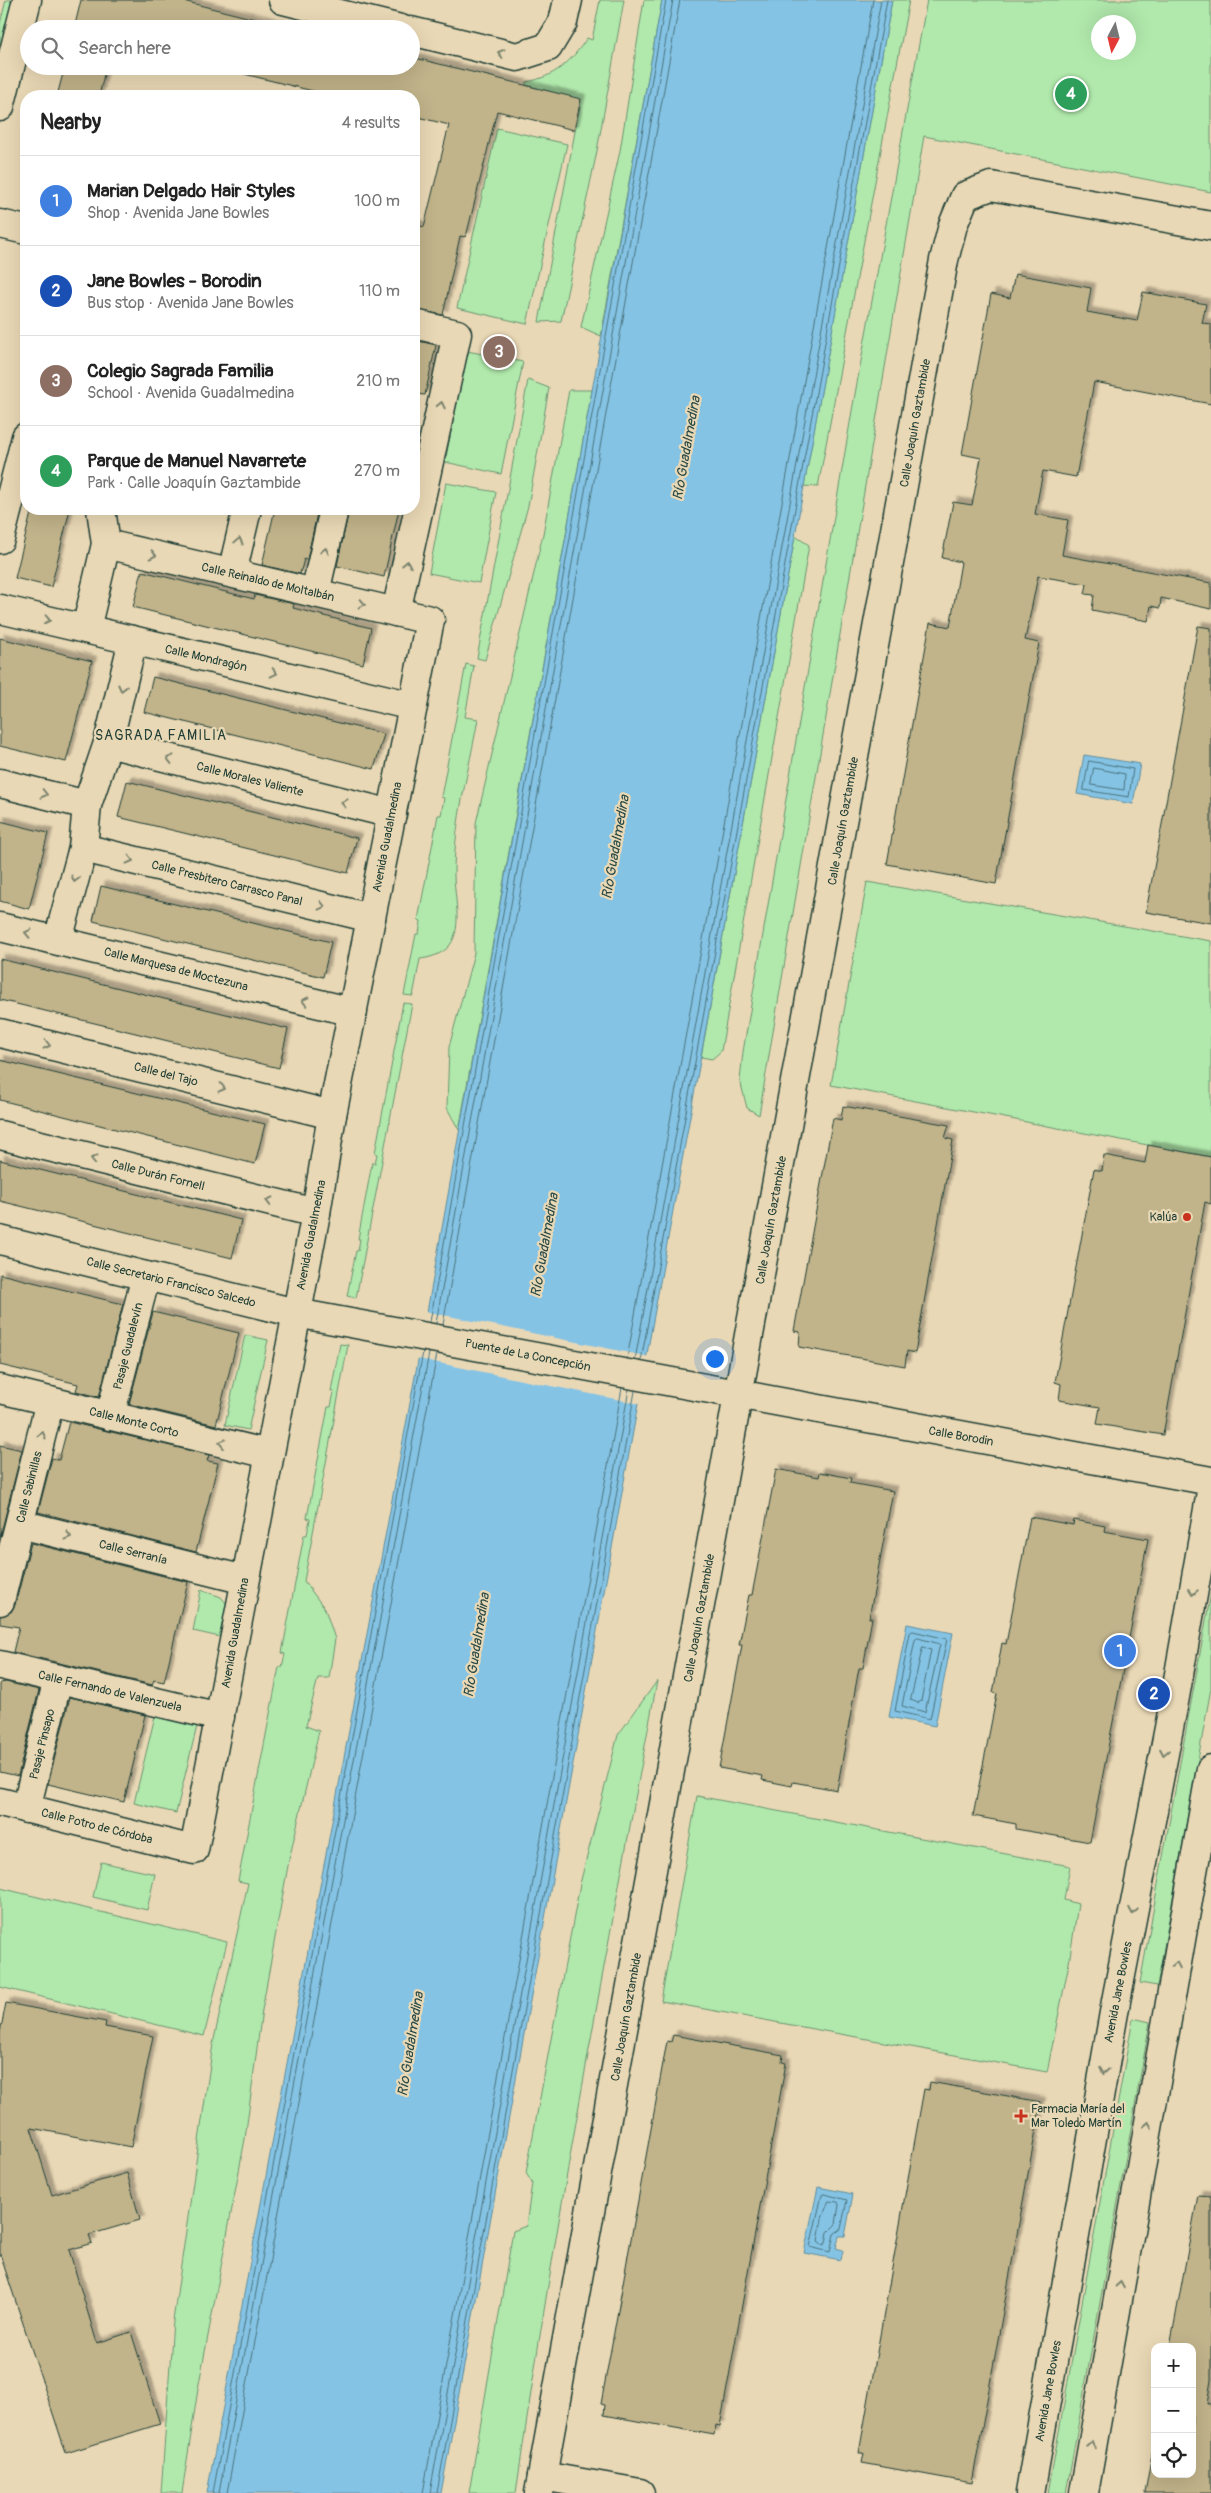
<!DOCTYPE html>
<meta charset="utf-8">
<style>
body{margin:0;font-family:Pangolin,sans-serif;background:#f2f2f2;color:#222}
.controls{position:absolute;right:15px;bottom:15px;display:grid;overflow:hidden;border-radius:10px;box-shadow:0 5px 20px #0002}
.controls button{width:45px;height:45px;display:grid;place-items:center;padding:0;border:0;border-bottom:1px solid #e0e0e0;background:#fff;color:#222;font:25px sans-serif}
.compass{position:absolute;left:1091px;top:15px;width:45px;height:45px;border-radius:50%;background:#fff;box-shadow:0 5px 20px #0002;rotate:187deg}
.you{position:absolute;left:714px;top:1358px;width:18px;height:18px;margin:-12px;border:4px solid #fff;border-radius:50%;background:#1a73e8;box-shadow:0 0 0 8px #1a73e833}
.badge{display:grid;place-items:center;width:32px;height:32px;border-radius:50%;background:#c8321e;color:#fff;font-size:16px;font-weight:700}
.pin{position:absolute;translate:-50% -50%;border:2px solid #fff;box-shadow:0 1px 5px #0006}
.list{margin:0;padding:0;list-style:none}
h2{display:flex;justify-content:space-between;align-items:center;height:65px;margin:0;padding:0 20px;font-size:21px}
h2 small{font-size:16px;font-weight:400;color:#767676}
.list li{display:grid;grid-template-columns:32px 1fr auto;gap:15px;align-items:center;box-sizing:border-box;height:90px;padding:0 20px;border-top:1px solid #e0e0e0}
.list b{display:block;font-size:19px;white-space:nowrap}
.list p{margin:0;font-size:16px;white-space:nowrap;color:#767676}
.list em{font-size:16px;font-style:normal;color:#767676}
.icon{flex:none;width:28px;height:28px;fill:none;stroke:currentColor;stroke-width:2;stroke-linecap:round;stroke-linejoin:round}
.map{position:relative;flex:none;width:1211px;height:2493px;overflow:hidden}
.search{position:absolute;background:#fff;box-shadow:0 5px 20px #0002;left:20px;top:20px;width:400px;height:55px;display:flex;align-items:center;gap:12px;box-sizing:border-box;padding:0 18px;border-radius:28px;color:#767676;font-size:19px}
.panel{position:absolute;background:#fff;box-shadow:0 5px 20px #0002;left:20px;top:90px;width:400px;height:425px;border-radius:20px}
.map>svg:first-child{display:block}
</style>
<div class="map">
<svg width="1211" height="2493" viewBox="0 0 1211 2493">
<defs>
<filter id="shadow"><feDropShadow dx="4.5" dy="-4.5" stdDeviation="1" flood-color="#0004"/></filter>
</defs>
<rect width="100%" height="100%" fill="#e9d8b5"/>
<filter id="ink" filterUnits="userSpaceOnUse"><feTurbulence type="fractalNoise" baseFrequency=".02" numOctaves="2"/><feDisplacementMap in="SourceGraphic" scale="10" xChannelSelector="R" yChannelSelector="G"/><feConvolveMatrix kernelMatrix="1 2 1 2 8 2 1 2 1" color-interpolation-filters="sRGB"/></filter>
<g filter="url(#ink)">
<g fill="#b1e9ac" stroke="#689370" fill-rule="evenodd">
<path d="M6,0H21L0,84V24Z"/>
<path d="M600,0H624L597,151L561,321L539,322L581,100L526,85V82C555,77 571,62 587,38L592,40Z"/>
<path d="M644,0H662L601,336L581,327L620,151Z"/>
<path d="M892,0H909L818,487L804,486Z"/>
<path d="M927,0H1211V192L924,136L759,1115L747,1108L740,1080L743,1052L853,405ZM1098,22H1128V52H1098Z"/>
<path d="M497,128L567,144L527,324L457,308Z"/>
<path d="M467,351L523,362L501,474L445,462Z"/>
<path d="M528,380L549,388L528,506L485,660L477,658Z"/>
<path d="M569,390H592L459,1130L447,1108L449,1047L474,953L476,823L543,534Z"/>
<path d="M446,483L496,492L479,583L429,573Z"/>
<path d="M795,536L809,545L721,1051L712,1059L701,1057Z"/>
<path d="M466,664L474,666L465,717L478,719C469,770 454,822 454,874C454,895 463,927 450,945C443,954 430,958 420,959L413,996L404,995L416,934H419L421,921L418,920L438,815H441L444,798L441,797Z"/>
<path d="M867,882L1211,941V1157L831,1085Z"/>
<path d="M403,1003L412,1004L356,1298L347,1296L356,1251H358L360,1239H358L372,1163H375L377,1154L375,1153Z"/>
<path d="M245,1335L268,1340L248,1430L225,1425Z"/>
<path d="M340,1344L348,1345L304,1581L325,1609L335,1639L329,1678H318L306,1726L319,1731L289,1860L262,2010L245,2139L198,2389L182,2493H161L173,2321L213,2044L248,1883L238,1881L279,1667H282L285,1654L282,1653L304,1535H307L310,1519L307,1518L328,1407H331L334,1392L331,1391Z"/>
<path d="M201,1590L221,1597L227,1604L220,1637L193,1631Z"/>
<path d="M1211,1593V1688L1157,1986L1140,1983Z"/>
<path d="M657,1681C607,1951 555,2221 516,2493H469L513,2231L526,2226L532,2183L526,2173L580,1884L618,1735Z"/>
<path d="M155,1716L197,1726L176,1813L134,1803Z"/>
<path d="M697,1796L1070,1866L1064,1900L1078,1904L1069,1963L1047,2072L661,2001Z"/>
<path d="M101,1862L155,1874L147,1910L93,1897Z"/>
<path d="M0,1888L227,1942L204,2036L0,1987Z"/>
<path d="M1133,2018L1150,2022L1066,2493H1048Z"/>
</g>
<g fill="#85c3e5" stroke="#5c8d9e">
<path d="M662,0H892L441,2493H207L427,1312Z"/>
<path d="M1084,755L1140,764L1133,804L1077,794Z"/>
<path d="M907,1624L953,1633L935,1726L889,1717Z"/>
<path d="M818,2187L853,2194L845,2236H839L836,2248L843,2250L841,2260L804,2253Z"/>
</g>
<path fill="#e9d8b5" d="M424,1311L650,1357L640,1404L414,1358Z"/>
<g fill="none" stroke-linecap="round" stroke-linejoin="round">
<g stroke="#48737b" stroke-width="1">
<path d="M1089,761L1133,769L1129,797L1084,790Z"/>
<path d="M1094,768L1125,774L1124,790L1091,785Z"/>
<path d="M430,1322L666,0"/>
<path d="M436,1323L673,0"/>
<path d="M443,1325L680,0"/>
<path d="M627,1359L873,0"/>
<path d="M635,1360L881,0"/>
<path d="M641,1361L887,0"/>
<path d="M913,1631L947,1639L930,1719L895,1711L910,1633Z"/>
<path d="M918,1638L940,1644L925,1712L902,1706L915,1640Z"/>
<path d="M923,1647L931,1650L921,1701L918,1703L911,1700Z"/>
<path d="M825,2194L847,2200L841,2229L834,2234L830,2252L810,2247L822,2195Z"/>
<path d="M829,2201L838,2202L839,2205L836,2224L828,2232L826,2243L823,2245L818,2241L822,2219Z"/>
<path d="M213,2493L423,1352"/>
<path d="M219,2493L429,1353"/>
<path d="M227,2493L437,1354"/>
<path d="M423,2493L622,1388"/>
<path d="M430,2493L629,1389"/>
<path d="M437,2493L635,1391"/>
</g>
</g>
<g fill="#c1b38a" stroke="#1f3d34" filter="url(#shadow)">
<path d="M81,0H179L295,29H74Z"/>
<path d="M411,57L581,99L574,130L497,111L466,237L460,236L443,315L414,309V224L424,227L449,125L414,116V96H333L212,66H411Z"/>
<path d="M65,66H106L99,96H57Z"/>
<path d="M1015,274L1091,288L1087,312L1137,321L1143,292L1206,304L1202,323L1211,324V404L1094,382L1076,477L1043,471L1035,514L1068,520L1062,555L1211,583V609L1161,598L1160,608L1151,606L1148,621L1092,610L1094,595L1085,594L1087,584L1038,576L1025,640L1039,643L996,884L887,864L930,623L950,627L961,562L942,558L953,502L972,505L981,458L962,454L991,294L1010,298Z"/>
<path d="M414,340L436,345L425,395L414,394Z"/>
<path d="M32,509H70L51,587L15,578Z"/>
<path d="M275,509H318L307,560L304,559L300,574L262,565Z"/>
<path d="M349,509H399L384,577L337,566Z"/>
<path d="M142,571L254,599L255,595L294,604L293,608L371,628L363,664L133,607Z"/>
<path d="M1198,626L1211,628V923L1146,912Z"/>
<path d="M0,638L92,661L66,762L0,746Z"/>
<path d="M153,677L384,734L374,769L144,712Z"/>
<path d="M127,781L357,838L348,873L118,817Z"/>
<path d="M0,821L48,833L29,909L0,901Z"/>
<path d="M101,886L331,942L323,977L93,921Z"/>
<path d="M0,959L288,1029L279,1068L0,1000Z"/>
<path d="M0,1060L265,1124L255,1164L0,1100Z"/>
<path d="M843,1106L949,1125L945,1138L953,1140L915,1353L907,1351L905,1366L799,1347L800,1332L794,1331L833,1118L841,1120Z"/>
<path d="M1148,1145L1211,1157V1204L1205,1202L1163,1435L1097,1424L1100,1407L1059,1400L1061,1384L1055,1382L1094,1169L1102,1171L1104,1155L1145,1163Z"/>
<path d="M0,1160L241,1220L232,1258L0,1201Z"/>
<path d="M0,1274L123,1304L99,1397L76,1391L78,1384L0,1365Z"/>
<path d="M153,1312L239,1333L216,1425L129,1404Z"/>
<path d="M69,1422L209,1455L207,1461L218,1463L196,1552L38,1512L52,1458L59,1460Z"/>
<path d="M0,1445L22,1450L0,1537Z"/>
<path d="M776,1469L819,1477L820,1472L851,1478L850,1483L893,1491L869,1618H872L863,1668H859L837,1790L793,1782L792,1786L762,1780L763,1776L719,1768L742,1645H739L749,1595H752Z"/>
<path d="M1030,1517L1073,1525L1074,1520L1105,1526L1104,1531L1148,1539L1090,1842L1016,1829V1824L973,1816L997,1694L993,1693L1002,1643L1006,1644Z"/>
<path d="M31,1543L188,1582L164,1682L154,1680L152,1685L13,1652L19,1627L0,1624V1616L11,1612L15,1605Z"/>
<path d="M6,1682L39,1690L18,1776L0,1772V1683Z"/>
<path d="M70,1697L145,1715L124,1802L48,1784Z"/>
<path d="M6,2003L106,2022L105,2027L153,2036L131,2147L31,2128L52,2195L127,2173L140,2220L89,2235L92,2243L69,2250L97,2343L131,2332L160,2424L66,2453L0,2254V2033Z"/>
<path d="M673,2035L783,2055L782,2062L786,2063L720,2426L716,2425L714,2435L604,2415L605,2405L601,2404L667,2041L671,2042Z"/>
<path d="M930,2082L1041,2102L972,2483L862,2463L864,2453H859L924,2089L929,2090Z"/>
<path d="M1198,2195L1211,2196V2380L1207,2404H1211V2493H1145L1155,2436V2474H1192V2347H1170Z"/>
</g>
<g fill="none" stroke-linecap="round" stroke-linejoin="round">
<defs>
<g id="minor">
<path d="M283,0L401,29"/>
<path d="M411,31L517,57L548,47L563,22L568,0"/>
<path d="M0,107L27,0"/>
<path d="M0,224L26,230"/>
<path d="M0,539L26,437"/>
<path d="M232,573L247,509"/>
<path d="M315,593L334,509"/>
<path d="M0,609L413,706"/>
<path d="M396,612L457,334L414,324"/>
<path d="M86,629L106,544L101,509"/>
<path d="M108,743L392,814"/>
<path d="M0,783L87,805"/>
<path d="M83,848L371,918"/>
<path d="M0,927L353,1012"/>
<path d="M58,940L83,848L87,805L108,743L133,640"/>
<path d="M0,1033L332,1115"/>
<path d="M0,1135L316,1213"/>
<path d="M0,1240L296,1313L1211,1481"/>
<path d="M0,1389L269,1454"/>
<path d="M110,1416L146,1276"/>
<path d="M20,1524L245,1580"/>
<path d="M0,1601L50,1401"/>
<path d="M0,1665L220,1717"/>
<path d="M0,1802L194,1850L316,1213L332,1115L430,620L106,544"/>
<path d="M26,1809L58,1679"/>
<path d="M542,2476L640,2493"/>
<path d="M539,2493L944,260L953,225L965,196L991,186L1211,226"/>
</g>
<g id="major">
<path d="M1030,2493L1116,2001L1175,1697L1211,1492"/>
<path d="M1084,2493L1211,1769"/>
</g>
</defs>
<use href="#minor" stroke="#1f3d34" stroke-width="31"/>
<use href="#major" stroke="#1f3d34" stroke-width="31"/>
<use href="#minor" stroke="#e9d8b5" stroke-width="28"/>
<use href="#major" stroke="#e9d8b5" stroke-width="28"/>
</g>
<defs><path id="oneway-chevron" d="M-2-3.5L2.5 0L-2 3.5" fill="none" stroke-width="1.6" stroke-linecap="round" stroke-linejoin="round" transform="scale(1.25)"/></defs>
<g stroke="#7a836e">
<use href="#oneway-chevron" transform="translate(501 53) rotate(-166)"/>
<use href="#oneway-chevron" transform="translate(441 405) rotate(-78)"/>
<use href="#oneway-chevron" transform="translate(239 541) rotate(-77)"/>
<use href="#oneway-chevron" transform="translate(325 551) rotate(-77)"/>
<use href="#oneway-chevron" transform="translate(153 555) rotate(13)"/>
<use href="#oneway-chevron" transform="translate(407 564) rotate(-78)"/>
<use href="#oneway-chevron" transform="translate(362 604) rotate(13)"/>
<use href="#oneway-chevron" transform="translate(47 620) rotate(13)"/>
<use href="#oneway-chevron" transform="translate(274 673) rotate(13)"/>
<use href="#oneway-chevron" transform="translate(122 688) rotate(104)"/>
<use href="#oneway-chevron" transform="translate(170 759) rotate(-166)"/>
<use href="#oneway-chevron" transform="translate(44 794) rotate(14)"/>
<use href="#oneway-chevron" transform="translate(344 803) rotate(-166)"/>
<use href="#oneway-chevron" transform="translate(130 860) rotate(14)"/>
<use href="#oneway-chevron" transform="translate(75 879) rotate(105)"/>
<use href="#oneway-chevron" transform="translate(322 906) rotate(14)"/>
<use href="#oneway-chevron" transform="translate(28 933) rotate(-167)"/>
<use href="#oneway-chevron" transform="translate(305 1001) rotate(-166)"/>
<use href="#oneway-chevron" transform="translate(47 1045) rotate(14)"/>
<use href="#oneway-chevron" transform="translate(222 1088) rotate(14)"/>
<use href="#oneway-chevron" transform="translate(94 1159) rotate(-166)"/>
<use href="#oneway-chevron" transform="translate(269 1201) rotate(-166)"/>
<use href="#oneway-chevron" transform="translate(42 1435) rotate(-76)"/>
<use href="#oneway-chevron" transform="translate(222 1443) rotate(-166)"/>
<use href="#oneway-chevron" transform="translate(68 1536) rotate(14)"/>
<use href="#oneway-chevron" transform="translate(1193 1592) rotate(100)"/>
<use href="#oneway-chevron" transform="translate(1164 1752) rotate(101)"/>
<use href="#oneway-chevron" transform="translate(1133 1911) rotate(101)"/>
<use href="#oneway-chevron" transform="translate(1176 1965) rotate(-80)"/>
<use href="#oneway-chevron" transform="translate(1104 2071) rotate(100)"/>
<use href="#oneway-chevron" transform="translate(1148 2125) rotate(-80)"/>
<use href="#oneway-chevron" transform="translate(1120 2285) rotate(-80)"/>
<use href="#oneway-chevron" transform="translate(1092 2445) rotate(-80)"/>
</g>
</g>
<g fill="#c8321e" stroke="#e9d8b5" stroke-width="2">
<circle cx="1187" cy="1217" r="5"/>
<path d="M1018.5 2108.5h5v5h5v5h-5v5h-5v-5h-5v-5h5z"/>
</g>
<g text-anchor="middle" stroke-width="4.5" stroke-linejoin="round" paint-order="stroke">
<g font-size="12" fill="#1f3d34" stroke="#e9d8b5">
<text transform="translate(915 423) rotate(-80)" y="4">Calle Joaquín Gaztambide</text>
<text transform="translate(268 582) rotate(13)" y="4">Calle Reinaldo de Moltalbán</text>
<text transform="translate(206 658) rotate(13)" y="4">Calle Mondragón</text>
<text transform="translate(250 779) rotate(14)" y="4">Calle Morales Valiente</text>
<text transform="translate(843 821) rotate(-80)" y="4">Calle Joaquín Gaztambide</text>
<text transform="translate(387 837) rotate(-79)" y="4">Avenida Guadalmedina</text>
<text transform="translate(227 883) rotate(14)" y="4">Calle Presbitero Carrasco Panal</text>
<text transform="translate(176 969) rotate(14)" y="4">Calle Marquesa de Moctezuna</text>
<text transform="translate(166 1074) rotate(14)" y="4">Calle del Tajo</text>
<text transform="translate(158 1175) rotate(14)" y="4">Calle Durán Fornell</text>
<text transform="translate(771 1220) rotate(-80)" y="4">Calle Joaquín Gaztambide</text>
<text transform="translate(311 1235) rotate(-79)" y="4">Avenida Guadalmedina</text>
<text transform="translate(171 1282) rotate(14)" y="4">Calle Secretario Francisco Salcedo</text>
<text transform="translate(128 1346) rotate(-76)" y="4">Pasaje Guadalevín</text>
<text transform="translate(528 1355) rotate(11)" y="4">Puente de La Concepción</text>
<text transform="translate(134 1422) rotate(14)" y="4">Calle Monte Corto</text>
<text transform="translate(961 1436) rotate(10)" y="4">Calle Borodin</text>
<text transform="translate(29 1487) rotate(-76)" y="4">Calle Sabinillas</text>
<text transform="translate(133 1552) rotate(14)" y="4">Calle Serranía</text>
<text transform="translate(699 1618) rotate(-80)" y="4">Calle Joaquín Gaztambide</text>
<text transform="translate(235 1633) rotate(-80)" y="4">Avenida Guadalmedina</text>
<text transform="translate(110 1691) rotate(13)" y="4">Calle Fernando de Valenzuela</text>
<text transform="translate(42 1744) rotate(-76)" y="4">Pasaje Pinsapo</text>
<text transform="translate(97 1826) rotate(14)" y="4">Calle Potro de Córdoba</text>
<text transform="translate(1118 1992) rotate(-79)" y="4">Avenida Jane Bowles</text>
<text transform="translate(626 2017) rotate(-80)" y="4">Calle Joaquín Gaztambide</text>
<text transform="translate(1048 2391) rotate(-80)" y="4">Avenida Jane Bowles</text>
</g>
<g font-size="12" fill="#1f3d34" stroke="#e9d8b5" text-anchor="end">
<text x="1177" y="1221">Kalúa</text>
<text x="1031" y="2113" text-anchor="start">Farmacia María del<tspan x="1031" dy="14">Mar Toledo Martín</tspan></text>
</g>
<g font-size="14" font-style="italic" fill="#294a46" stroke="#e9d8b5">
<text transform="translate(686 448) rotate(-80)" y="5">Río Guadalmedina</text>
<text transform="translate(615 847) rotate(-80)" y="5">Río Guadalmedina</text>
<text transform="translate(544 1245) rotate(-80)" y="5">Río Guadalmedina</text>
<text transform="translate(476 1645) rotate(-81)" y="5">Río Guadalmedina</text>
<text transform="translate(410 2044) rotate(-81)" y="5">Río Guadalmedina</text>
</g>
<g font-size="14" letter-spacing="1" fill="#1f3d34" stroke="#e9d8b5">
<text x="161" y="740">SAGRADA FAMILIA</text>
</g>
</g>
</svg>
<div class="controls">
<button>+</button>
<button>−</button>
<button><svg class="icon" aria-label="locate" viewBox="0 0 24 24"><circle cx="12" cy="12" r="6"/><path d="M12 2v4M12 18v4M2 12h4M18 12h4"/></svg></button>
</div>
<svg class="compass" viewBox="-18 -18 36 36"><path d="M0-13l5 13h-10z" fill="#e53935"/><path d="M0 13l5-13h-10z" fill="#767676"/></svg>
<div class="you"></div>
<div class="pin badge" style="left:1120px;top:1651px;background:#3f7fe0">1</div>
<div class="pin badge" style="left:1154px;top:1694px;background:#1a4fb4">2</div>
<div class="pin badge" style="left:499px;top:352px;background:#8d6e63">3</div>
<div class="pin badge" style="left:1071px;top:94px;background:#2e9e5b">4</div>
<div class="search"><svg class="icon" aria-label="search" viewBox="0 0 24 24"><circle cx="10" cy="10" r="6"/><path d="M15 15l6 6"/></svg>Search here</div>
<section class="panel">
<h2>Nearby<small>4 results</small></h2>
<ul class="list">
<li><span class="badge" style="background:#3f7fe0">1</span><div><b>Marian Delgado Hair Styles</b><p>Shop · Avenida Jane Bowles</p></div><em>100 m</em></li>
<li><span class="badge" style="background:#1a4fb4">2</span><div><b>Jane Bowles - Borodin</b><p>Bus stop · Avenida Jane Bowles</p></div><em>110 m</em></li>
<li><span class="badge" style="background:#8d6e63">3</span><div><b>Colegio Sagrada Familia</b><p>School · Avenida Guadalmedina</p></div><em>210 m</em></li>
<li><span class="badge" style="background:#2e9e5b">4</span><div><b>Parque de Manuel Navarrete</b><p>Park · Calle Joaquín Gaztambide</p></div><em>270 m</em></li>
</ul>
</section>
</div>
